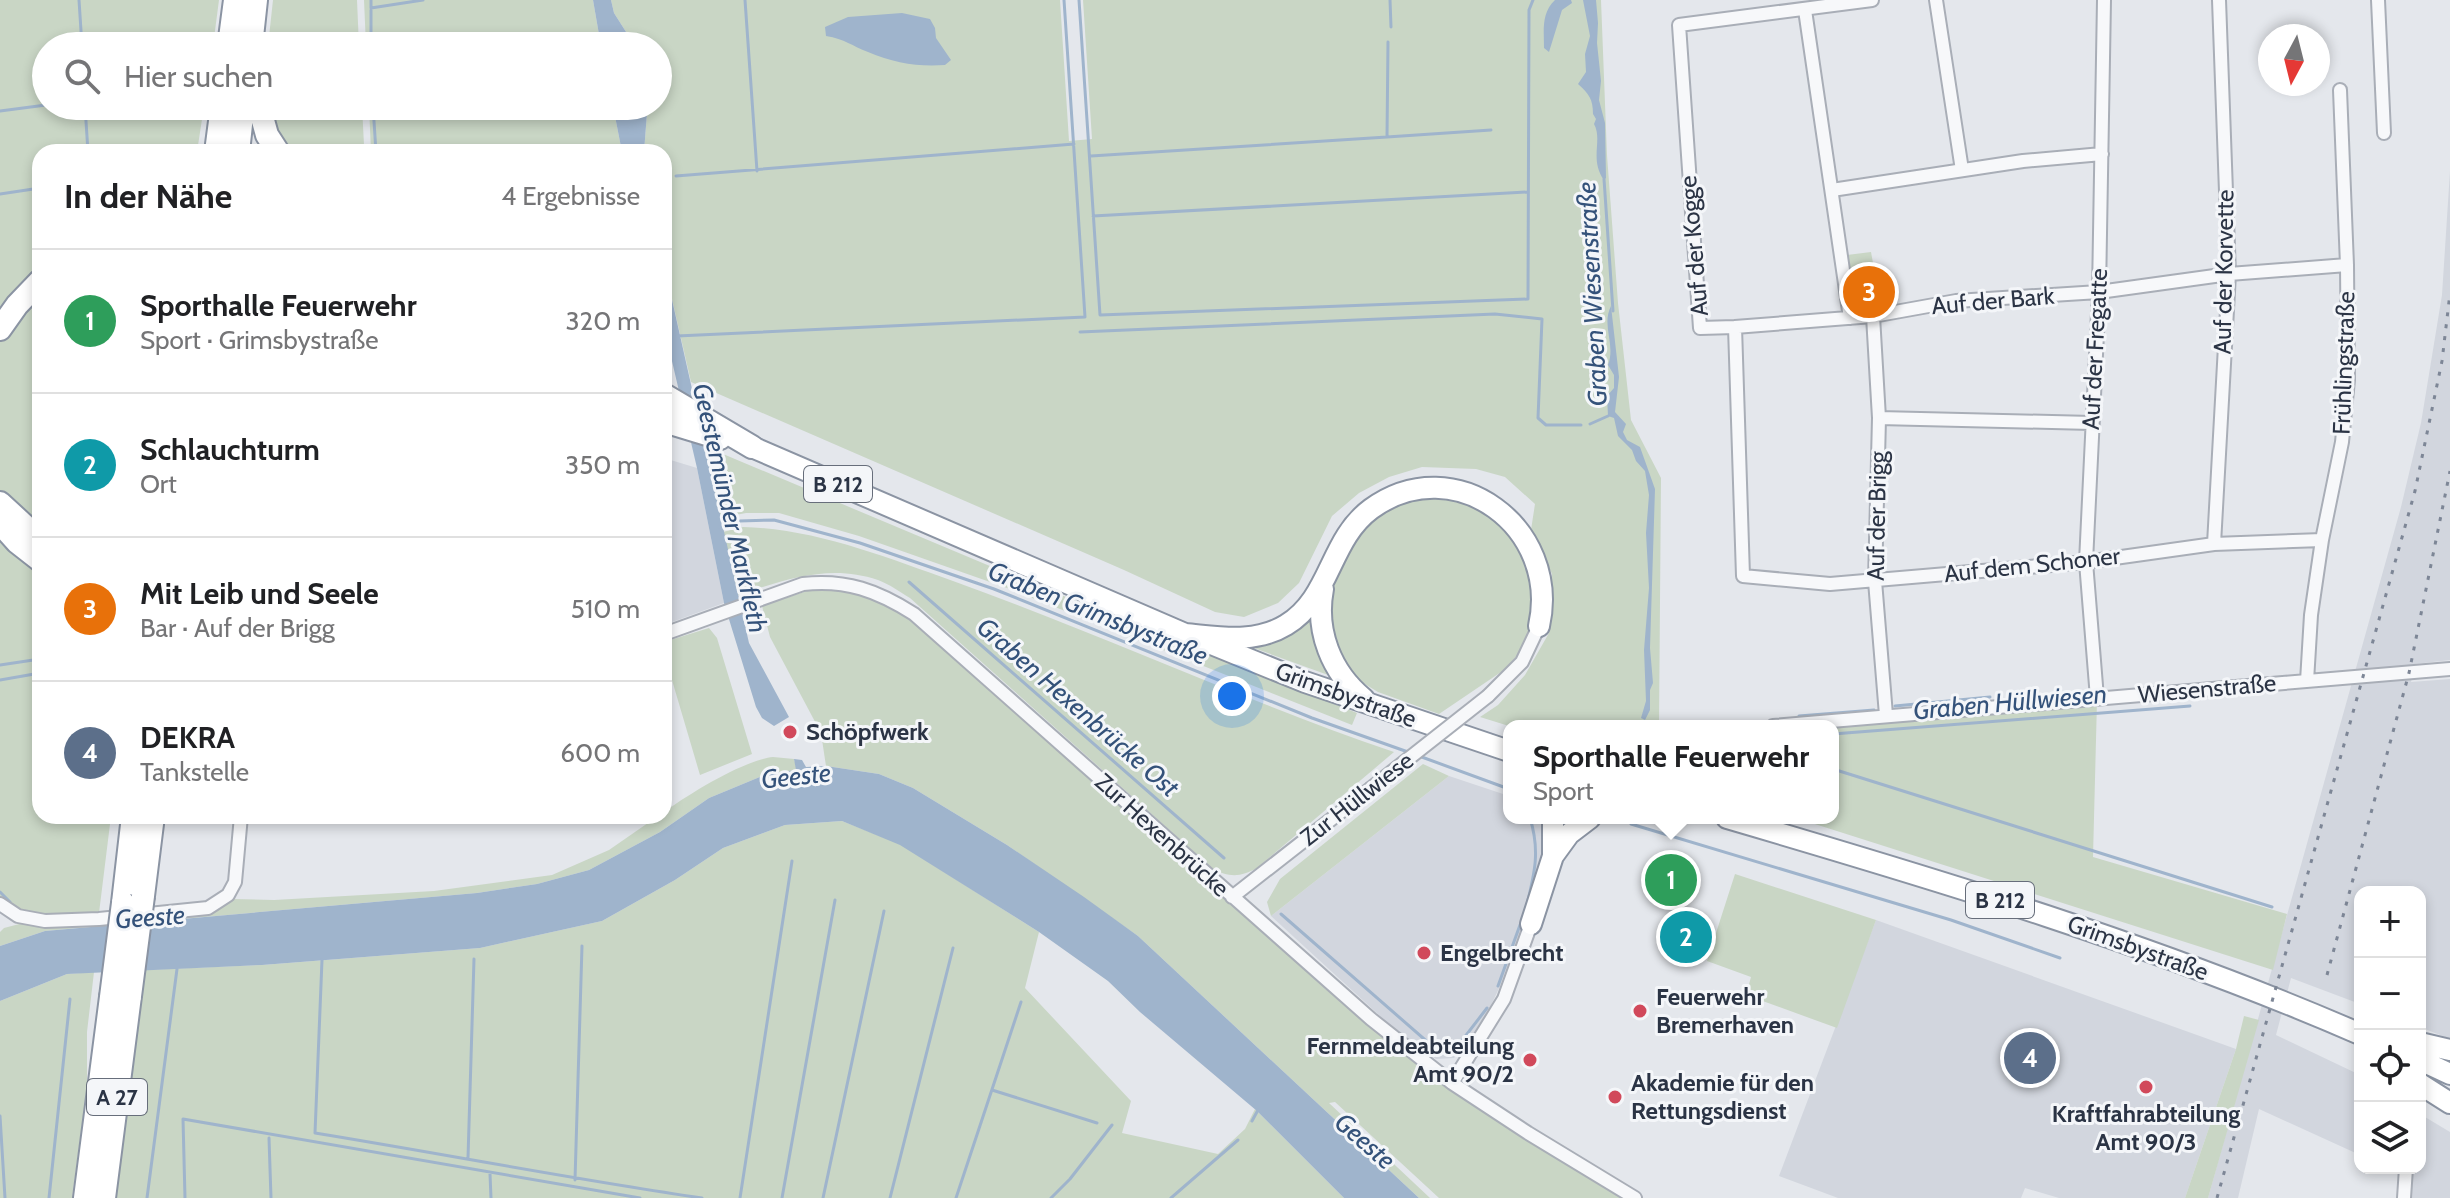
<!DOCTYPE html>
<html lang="de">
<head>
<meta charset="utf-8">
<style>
  body { margin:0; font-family:Cabin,sans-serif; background:#f6f6f6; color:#202124 }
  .controls { position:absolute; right:24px; bottom:24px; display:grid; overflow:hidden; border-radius:16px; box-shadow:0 4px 12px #0003 }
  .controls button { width:72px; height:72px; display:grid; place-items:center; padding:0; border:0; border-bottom:2px solid #e0e0e0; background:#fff; color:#202124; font:40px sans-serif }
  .compass { position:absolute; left:2258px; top:24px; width:72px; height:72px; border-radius:50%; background:#fff; box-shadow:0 4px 12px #0003; rotate:187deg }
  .you { position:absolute; left:1232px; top:696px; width:28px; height:28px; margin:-20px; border:6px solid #fff; border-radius:50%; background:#1a73e8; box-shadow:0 0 0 12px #1a73e833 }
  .badge { display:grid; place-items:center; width:52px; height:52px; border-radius:50%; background:#7c3aed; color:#fff; font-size:26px; font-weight:700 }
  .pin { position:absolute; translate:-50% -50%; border:4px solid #fff; box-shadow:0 2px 8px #0006 }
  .popup { position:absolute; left:1503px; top:720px; width:336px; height:104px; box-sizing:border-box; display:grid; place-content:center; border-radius:16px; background:#fff; filter:drop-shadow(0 2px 6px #0005); font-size:26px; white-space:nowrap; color:#757577 }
  .popup b { font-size:30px; color:#202124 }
  .popup::after { content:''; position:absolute; left:50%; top:100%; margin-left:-16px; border:16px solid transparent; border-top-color:#fff }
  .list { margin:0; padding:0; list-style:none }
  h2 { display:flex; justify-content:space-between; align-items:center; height:104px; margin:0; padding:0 32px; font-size:34px }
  h2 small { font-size:26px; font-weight:400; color:#757577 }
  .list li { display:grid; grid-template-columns:52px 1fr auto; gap:24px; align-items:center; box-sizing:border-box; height:144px; padding:0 32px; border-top:2px solid #e0e0e0 }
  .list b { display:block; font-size:30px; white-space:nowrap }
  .list p { margin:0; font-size:26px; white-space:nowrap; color:#757577 }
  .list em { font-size:26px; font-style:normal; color:#757577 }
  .icon { flex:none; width:44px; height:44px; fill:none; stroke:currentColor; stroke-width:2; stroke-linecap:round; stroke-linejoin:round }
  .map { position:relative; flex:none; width:2450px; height:1198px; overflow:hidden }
  .search { position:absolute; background:#fff; box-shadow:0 4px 12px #0003; left:32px; top:32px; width:640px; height:88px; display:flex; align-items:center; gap:20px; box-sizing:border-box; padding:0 28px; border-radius:44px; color:#757577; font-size:30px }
  .panel { position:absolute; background:#fff; box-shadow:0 4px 12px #0003; left:32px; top:144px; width:640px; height:680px; border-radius:24px }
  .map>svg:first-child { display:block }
  .built { fill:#d2d6de }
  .green { fill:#c9d6c5 }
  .water { fill:#9fb4cc }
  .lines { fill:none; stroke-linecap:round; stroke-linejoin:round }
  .stream { stroke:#9fb4cc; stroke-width:3 }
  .minor-casing { stroke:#a9aeb7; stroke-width:16 }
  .trunk-casing { stroke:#8b94a3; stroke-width:24 }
  .motorway-casing { stroke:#8b94a3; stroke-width:26 }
  .minor { stroke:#f7f8fa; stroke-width:12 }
  .trunk { stroke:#fff; stroke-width:20 }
  .motorway { stroke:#fff; stroke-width:22 }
  .rail { stroke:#7d8696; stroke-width:3; stroke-dasharray:4 8; stroke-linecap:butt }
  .minor-bridge-casing { stroke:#a9aeb7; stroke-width:16; stroke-linecap:butt }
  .motorway-bridge-casing { stroke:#8b94a3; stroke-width:26; stroke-linecap:butt }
  .minor-bridge { stroke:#f7f8fa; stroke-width:12 }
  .motorway-bridge { stroke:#fff; stroke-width:22 }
  .poi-dot { fill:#d1495b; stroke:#f4f6f9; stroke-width:3 }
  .labels { text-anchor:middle; stroke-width:6; stroke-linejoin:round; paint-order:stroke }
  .shield { fill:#f4f6f9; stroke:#676e7b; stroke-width:2 }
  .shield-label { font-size:22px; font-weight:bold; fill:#2b3445 }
  .street-label { font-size:24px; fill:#2b3445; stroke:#f4f6f9 }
  .poi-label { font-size:24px; font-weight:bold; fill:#2b3445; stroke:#f4f6f9; text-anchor:start }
  .water-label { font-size:26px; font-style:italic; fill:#34527a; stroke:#f4f6f9 }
</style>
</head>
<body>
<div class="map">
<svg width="2450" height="1198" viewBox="0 0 2450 1198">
  <rect width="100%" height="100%" fill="#e4e7ec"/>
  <path class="built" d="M2450,171V660L2415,664L2411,682L2450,679V1039L2420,1027V892H2360V1004L2291,978L2276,1035L2360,1075V1155L2259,1109L2238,1198H2208L2401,507L2421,423L2442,295Z
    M664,458L697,468L724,603L664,625Z
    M1449,776L1509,796V818H1545L1542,872L1501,984L1485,1018L1465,1046L1454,1058L1436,1059L1403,1037L1271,916Z
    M1876,920L2236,1049L2185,1198H2059L2025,1188L2021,1198H1838L1779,1176Z
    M2420,1114L2450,1132V1198H2410L2412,1168H2420Z"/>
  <path class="green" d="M0,0H219L213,46H46V106H204L197,152H40V816H111L99,913L50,917L0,903Z
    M273,0H357L359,46H268Z
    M364,0H593L601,46H366Z
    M611,0H1060L1069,141L1092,139L1083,0H1601L1607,155L1618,303L1631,420L1661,478L1659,726H1509L1480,717L1498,705L1525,675L1549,633L1552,574L1531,530L1535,504L1505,477L1476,469L1422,467L1389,477L1359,493L1332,516L1299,583L1278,603L1244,617L1215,612L1124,570L691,382L664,264V152H644L647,113L644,106H658V46H635L614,13Z
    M269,106H362L364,145L362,152H292L272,119Z
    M369,106H613L622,152H371Z
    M1871,252L1875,274L1851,278L1847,255Z
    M704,446L1016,577L1357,713L1352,725L1010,589L859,536L779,513H746L720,518Z
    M1417,495L1473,501L1515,532L1538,588L1531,633L1521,651L1504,670L1439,714L1378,692L1353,677L1337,657L1326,605L1342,553L1375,511Z
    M743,527C816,529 885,557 953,581C1101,634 1245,701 1394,752L1257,868C1241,877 1229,878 1212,868L910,598C900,592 889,584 878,580C829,563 784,580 738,595L723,532Z
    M835,588L863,592L909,619L1366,1023L1451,1090L1624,1198H1439L1335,1102L1329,1103L1430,1198H1419L1138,936L1007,845L913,788L879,774L826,766L821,733L770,637L762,606L807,591Z
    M1316,604L1342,680L1240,643Z
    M709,628L717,638L752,754L700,775L664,653V642Z
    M2097,701L2093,857L2287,914L2273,970L1796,818H1833V726Z
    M773,757L794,759L797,770L767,774L709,798L660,832L589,870L537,884L477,893L45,931L0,946V932L4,928L27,922L209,912L220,908L232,899L274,900L434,891L552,875L609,850L658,816H664V812C689,794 744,760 773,757Z
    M1423,764L1449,776L1271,916L1267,902L1280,879Z
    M842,821L900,844L1039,932L1025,988L1131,1101L1122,1133L1218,1154L1245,1129L1255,1109L1344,1198H114L142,970L262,965L480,948L602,921L675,880L723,848L785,825Z
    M1735,874L1876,920L1837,1028L1746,995L1751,977L1707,961Z
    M94,972L87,1032V1086L72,1198H0V1001L67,974Z
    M2244,1016L2259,1020L2208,1198H2185L2236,1049Z"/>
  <path class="water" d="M593,0H611L614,13L635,46H601Z
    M1555,0H1571L1572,3L1562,10L1549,52L1544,48C1544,31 1541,13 1555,0Z
    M1583,0H1596L1598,23L1597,43L1601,81L1599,100L1605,123L1606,178L1604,180C1589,159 1603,140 1594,124L1596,119L1593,114C1593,99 1589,94 1578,84L1586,72L1585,54L1590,36Z
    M902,13L930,19L935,28L936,38L951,60L945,65C918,67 894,63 868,52C852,46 845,39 826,36L825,27L848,17Z
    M613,106H644L647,113L644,152H622Z
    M664,264L749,643L789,717L774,726L762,718L756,707L724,603L697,468L664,327Z
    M1611,306L1619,377L1615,412L1626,424L1623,432L1627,440L1640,447L1655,489L1650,648L1653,683L1650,690V710L1645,720L1641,718L1646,701L1644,650L1649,588L1646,533L1649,495L1645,471L1636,461L1632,450L1618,436L1614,418L1608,416L1607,396L1614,388V375L1608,365C1616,344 1601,326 1611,306Z
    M794,759L802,760L806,767L826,766L879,774L913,788L1007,845L1084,897L1138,936L1419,1198H1344L1257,1111L1140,1012L1108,981L1039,932L900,845L842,821L785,825L723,848L675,880L602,921L480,948L262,965L67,974L0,1001V946L45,931L477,893L537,884L589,870L660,832L709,798L767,774L796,770Z"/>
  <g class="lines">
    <path class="stream" d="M79,0L82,46
      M371,0V8L423,0
      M745,0L757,171
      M1079,0L1100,315L1528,299L1529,10L1533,0
      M1390,0L1391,27
      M1388,42L1387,137L1491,130
      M371,46V10
      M85,106L88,152
      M373,106L376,152
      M0,111L46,105
      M1091,156L1387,137
      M676,176L1074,144
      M1604,179L1613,311
      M0,194L40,188
      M1093,216L1528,192
      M1080,332L1495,314L1542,319L1538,418L1546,425H1581
      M677,336L1085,317L1064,0
      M1590,424L1608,416
      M719,527L739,521L774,520L860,543L994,589L1312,718L1408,752
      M909,582L1224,858
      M0,665L40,659
      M0,680L40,673
      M1895,706L1990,697
      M1799,716L1874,710
      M1833,734L2190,706
      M1419,756L1509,789
      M1833,769L2272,907
      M1631,824L1951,920L2060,958
      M0,892L10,902
      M1527,904C1535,872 1540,850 1530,818
      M1281,914L1439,1052L1457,1047L1487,1008
      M322,960L315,1133C444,1154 572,1179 702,1198
      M1498,986L1520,925
      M992,1090L1097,1123
      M0,1116L5,1198
      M1252,1121L1258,1110
      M269,1138L271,1198
      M468,1158L474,959
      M490,1174L491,1198
      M575,1180L582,946
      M49,1198L70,999
      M147,1198L177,969
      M185,1198L183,1119L640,1198
      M740,1198L792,861
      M782,1198L835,900
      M823,1198L884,911
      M890,1198L953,948
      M956,1198L1021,1002
      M1051,1198L1070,1179L1112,1125
      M1171,1198L1238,1140"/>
    <g class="minor-casing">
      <path id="minor" d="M1872,0L1679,25L1700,328L1735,327L1743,576L1830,584L2086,562L2214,544L2322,540
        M1936,0L1962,170
        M2378,0L2384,133
        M1805,10L1850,318
        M1832,190L2023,161L2102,154
        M1873,316L1879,418L1875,581L1886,715
        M1735,327L1873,316L1956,301L2099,292L2229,274L2347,265
        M1879,418L2092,423
        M2214,544L2229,274L2219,0
        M664,634L803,584C846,579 878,591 914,614L1371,1019L1452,1083L1528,1133L1635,1198
        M2307,681L2311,615L2322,540L2342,442L2348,380L2347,265L2340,90
        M1488,696L1522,662L1539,626
        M2097,698L2086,562L2099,292L2104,0
        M1773,726L2450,669
        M1232,897L1370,789
        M0,904L18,916L45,921L99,919L208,908L228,895L235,882L241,816
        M1452,1083L1504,999L1531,924
        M2404,1198L2406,1168"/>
    </g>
    <g class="trunk-casing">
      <path id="trunk" d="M752,447L1185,634C1220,637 1255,644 1286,625C1331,598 1329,540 1371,509C1455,448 1561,528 1539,626
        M1323,589C1315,631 1331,672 1364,699
        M1204,641L1305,682L1509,751
        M1727,818C1942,881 2155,945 2360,1034
        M1553,856L1569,834L1590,818
        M1531,924L1553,856V818
        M2420,1043L2450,1050
        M2420,1060L2450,1074
        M2420,1084L2450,1103"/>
    </g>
    <g class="motorway-casing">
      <path id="motorway" d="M229,46L235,0
        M251,46L256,0
        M259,106L267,135L278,152
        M216,152L222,106
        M238,152L243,106
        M0,329L17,305L40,281
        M664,395L752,447
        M664,421L720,438
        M0,503L26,527L40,533
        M0,523L17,542L40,560
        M143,896L153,816
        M123,903L133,816
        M85,1198L111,997
        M104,1198L130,996"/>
    </g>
    <use href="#minor" class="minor"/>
    <use href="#trunk" class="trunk"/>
    <use href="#motorway" class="motorway"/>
    <path class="rail" d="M2327,975L2409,673L2450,471
      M2217,1198L2415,491L2442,361L2450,293"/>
    <g class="minor-bridge-casing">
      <path id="minor-bridge" d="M1370,789L1488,696"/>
    </g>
    <g class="motorway-bridge-casing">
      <path id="motorway-bridge" d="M130,996L143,896
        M111,997L123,903"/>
    </g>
    <use href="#minor-bridge" class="minor-bridge"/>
    <use href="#motorway-bridge" class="motorway-bridge"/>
  </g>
  <g class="poi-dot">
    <circle cx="790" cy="732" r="8"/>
    <circle cx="1424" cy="953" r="8"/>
    <circle cx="1640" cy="1011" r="8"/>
    <circle cx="1530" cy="1060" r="8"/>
    <circle cx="2146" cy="1087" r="8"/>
    <circle cx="1615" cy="1097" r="8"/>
  </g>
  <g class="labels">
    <g class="shield">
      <rect x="804" y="466" width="68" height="36" rx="6"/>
      <rect x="1966" y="882" width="68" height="36" rx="6"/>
      <rect x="87" y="1079" width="60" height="36" rx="6"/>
    </g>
    <g class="shield-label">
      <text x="838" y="492">B 212</text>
      <text x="2000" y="908">B 212</text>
      <text x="117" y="1105">A 27</text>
    </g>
    <g class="street-label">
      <text transform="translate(1694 246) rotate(-95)" y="8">Auf der Kogge</text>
      <text transform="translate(2224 272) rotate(-89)" y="8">Auf der Korvette</text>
      <text transform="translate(1993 301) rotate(-5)" y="8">Auf der Bark</text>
      <text transform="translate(2095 349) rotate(-87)" y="8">Auf der Fregatte</text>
      <text transform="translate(2344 363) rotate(-88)" y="8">Frühlingstraße</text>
      <text transform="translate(1877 516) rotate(-89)" y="8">Auf der Brigg</text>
      <text transform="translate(2032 565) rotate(-6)" y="8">Auf dem Schoner</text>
      <text transform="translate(2207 689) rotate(-5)" y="8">Wiesenstraße</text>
      <text transform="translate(1346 695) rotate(20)" y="8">Grimsbystraße</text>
      <text transform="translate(1357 799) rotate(-38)" y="8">Zur Hüllwiese</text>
      <text transform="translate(1162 835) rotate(42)" y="8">Zur Hexenbrücke</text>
      <text transform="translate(2138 948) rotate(20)" y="8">Grimsbystraße</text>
    </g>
    <g class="poi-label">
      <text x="806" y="740">Schöpfwerk</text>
      <text x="1440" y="961">Engelbrecht</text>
      <text x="1656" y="1005">Feuerwehr<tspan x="1656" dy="28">Bremerhaven</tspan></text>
      <text x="1514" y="1054" text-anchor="end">Fernmeldeabteilung<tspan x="1514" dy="28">Amt 90/2</tspan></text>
      <text x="1631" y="1091">Akademie für den<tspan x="1631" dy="28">Rettungsdienst</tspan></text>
      <text x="2146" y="1122" text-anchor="middle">Kraftfahrabteilung<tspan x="2146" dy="28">Amt 90/3</tspan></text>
    </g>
    <g class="water-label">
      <text transform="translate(1592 294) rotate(-93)" y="9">Graben Wiesenstraße</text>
      <text transform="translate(730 508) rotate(77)" y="9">Geestemünder Markfleth</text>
      <text transform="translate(1098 613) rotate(22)" y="9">Graben Grimsbystraße</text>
      <text transform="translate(2010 702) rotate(-5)" y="9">Graben Hüllwiesen</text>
      <text transform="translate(1078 707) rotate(41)" y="9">Graben Hexenbrücke Ost</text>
      <text transform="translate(796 776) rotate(-6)" y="9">Geeste</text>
      <text transform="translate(150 917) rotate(-4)" y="9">Geeste</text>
      <text transform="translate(1365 1141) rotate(41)" y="9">Geeste</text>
    </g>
  </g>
</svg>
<div class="controls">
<button>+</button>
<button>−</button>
<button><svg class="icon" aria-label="locate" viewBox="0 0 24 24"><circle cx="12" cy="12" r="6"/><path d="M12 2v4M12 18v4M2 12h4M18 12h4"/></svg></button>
<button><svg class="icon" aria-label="layers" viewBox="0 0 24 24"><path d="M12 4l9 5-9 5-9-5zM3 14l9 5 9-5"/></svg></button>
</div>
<svg class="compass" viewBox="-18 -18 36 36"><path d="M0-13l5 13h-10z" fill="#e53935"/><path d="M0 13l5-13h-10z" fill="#757577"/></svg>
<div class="you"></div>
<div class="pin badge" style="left:1671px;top:880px;background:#2e9e5b">1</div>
<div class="popup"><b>Sporthalle Feuerwehr</b>Sport</div>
<div class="pin badge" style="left:1686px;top:937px;background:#0f9aa8">2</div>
<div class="pin badge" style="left:1869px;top:292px;background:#e8710a">3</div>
<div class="pin badge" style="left:2030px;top:1058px;background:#5c6f8a">4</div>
<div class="search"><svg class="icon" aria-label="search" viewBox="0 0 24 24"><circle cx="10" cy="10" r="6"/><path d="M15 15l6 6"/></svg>Hier suchen</div>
<section class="panel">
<h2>In der Nähe<small>4 Ergebnisse</small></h2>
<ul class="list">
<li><span class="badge" style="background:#2e9e5b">1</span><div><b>Sporthalle Feuerwehr</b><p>Sport · Grimsbystraße</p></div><em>320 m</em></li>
<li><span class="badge" style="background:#0f9aa8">2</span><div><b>Schlauchturm</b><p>Ort</p></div><em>350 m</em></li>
<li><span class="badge" style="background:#e8710a">3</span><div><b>Mit Leib und Seele</b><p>Bar · Auf der Brigg</p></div><em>510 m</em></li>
<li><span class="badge" style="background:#5c6f8a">4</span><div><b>DEKRA</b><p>Tankstelle</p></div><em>600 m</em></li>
</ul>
</section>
</div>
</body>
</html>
